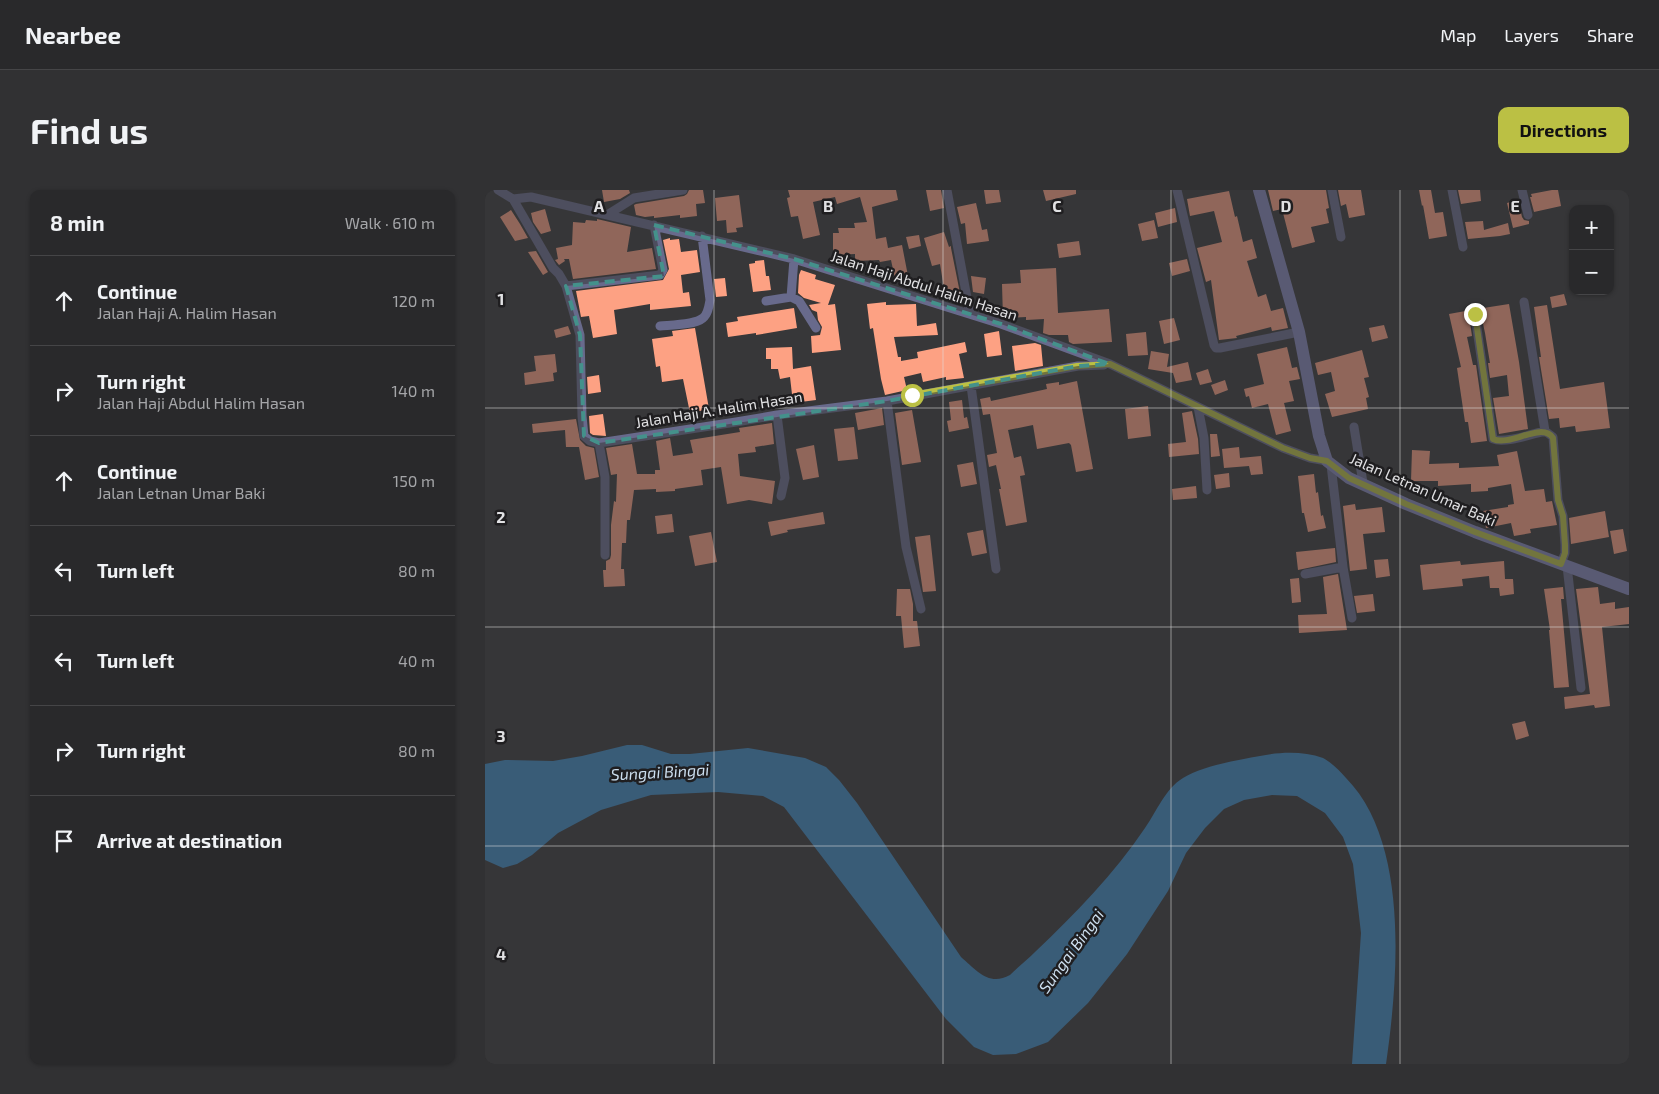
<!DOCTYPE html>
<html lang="en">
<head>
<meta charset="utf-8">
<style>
  body { margin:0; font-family:"Exo 2",sans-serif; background:#313133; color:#f1f3f6 }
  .controls { position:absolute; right:15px; top:15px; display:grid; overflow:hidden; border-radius:10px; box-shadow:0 1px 4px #0004 }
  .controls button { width:45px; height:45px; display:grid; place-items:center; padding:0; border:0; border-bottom:1px solid #454547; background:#29292b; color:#f1f3f6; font:25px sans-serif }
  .stop { position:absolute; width:15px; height:15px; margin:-11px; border:4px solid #bbc044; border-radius:50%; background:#fff }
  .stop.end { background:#bbc044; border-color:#fff; box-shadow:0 1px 5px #0008 }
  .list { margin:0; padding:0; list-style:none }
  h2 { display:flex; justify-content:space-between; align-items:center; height:65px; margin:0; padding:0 20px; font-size:21px }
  h2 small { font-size:16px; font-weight:400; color:#a5a6a9 }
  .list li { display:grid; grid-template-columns:32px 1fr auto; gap:15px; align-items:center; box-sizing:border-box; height:90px; padding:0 20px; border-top:1px solid #454547 }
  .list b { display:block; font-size:19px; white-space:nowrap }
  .list p { margin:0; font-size:16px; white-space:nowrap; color:#a5a6a9 }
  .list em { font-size:16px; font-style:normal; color:#a5a6a9 }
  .icon { flex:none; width:28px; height:28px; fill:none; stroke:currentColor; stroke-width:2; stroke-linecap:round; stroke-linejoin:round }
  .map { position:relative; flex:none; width:1144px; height:874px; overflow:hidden; border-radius:10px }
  header { display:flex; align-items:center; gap:30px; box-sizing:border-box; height:70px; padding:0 25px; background:#29292b; border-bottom:1px solid #454547 }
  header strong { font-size:24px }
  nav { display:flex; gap:28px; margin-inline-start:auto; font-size:18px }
  .intro { display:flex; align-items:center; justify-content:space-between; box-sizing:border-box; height:120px; padding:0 30px }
  h1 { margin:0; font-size:35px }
  .button { padding:12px 22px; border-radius:10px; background:#bbc044; color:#111; font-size:18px; font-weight:700 }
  main { display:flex; gap:30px; padding:0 30px }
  aside { flex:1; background:#29292b; border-radius:10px; box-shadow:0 1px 4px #0004 }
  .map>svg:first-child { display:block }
  .water { fill:#3d89c4 }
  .building { fill:#fda183 }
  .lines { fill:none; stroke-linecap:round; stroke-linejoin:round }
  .street { stroke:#686a8c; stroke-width:9 }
  .secondary { stroke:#8486bb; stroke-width:12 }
  .route { stroke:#bbc044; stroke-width:6 }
  .marked { fill:none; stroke:#44918b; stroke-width:4; stroke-dasharray:10 6; stroke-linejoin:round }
  .grid { fill:none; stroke:#e1e1e3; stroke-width:1; stroke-opacity:0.55 }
  .labels { text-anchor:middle; stroke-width:5; stroke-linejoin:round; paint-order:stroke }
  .street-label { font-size:15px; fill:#e1e1e3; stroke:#1f1e20 }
  .water-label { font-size:16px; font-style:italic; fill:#cddfef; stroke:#1f1e20 }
  .grid-label { font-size:16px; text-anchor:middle; font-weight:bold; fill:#e1e1e3; stroke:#1f1e20; stroke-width:5; stroke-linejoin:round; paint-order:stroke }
</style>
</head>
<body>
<header>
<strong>Nearbee</strong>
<nav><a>Map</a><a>Layers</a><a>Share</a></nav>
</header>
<div class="intro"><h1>Find us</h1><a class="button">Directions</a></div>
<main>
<aside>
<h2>8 min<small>Walk · 610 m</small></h2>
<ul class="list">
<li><svg class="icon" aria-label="ahead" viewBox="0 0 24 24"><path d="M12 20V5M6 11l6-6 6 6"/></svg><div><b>Continue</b><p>Jalan Haji A. Halim Hasan</p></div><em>120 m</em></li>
<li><svg class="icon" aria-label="right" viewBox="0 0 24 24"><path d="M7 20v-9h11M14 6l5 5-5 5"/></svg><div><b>Turn right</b><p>Jalan Haji Abdul Halim Hasan</p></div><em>140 m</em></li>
<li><svg class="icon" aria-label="ahead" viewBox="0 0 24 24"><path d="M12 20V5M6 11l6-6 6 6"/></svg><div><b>Continue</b><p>Jalan Letnan Umar Baki</p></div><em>150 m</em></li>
<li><svg class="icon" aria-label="left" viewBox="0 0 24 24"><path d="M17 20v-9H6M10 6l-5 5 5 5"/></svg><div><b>Turn left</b></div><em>80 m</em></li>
<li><svg class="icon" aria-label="left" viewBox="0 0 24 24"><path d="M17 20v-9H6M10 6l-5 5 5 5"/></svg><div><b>Turn left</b></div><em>40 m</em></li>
<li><svg class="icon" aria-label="right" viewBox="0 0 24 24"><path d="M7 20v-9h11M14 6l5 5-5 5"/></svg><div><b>Turn right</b></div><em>80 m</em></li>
<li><svg class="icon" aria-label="arrive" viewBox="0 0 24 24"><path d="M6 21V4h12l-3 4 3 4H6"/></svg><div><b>Arrive at destination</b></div></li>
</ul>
</aside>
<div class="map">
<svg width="1144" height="874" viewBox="0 0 1144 874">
  <rect width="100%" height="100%" fill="#373739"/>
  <path class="water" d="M142,555H157L186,564H205L263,558L320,568L341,577L354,590L372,613L476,767C491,780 504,797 525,785C533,777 542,770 550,762C590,724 629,684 660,638C672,621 680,599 698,588C717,576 753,570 775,566C795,562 818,561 838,568C846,572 855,581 861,588C925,653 913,790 901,874H867L876,743L868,674L858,647L840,623L812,606L787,605L759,610L739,619L720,638L701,663L683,701L642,764L603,813L563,852L531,864L508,865L489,857L461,829L299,617L278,606L233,602L166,605L116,620L73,643L47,665L32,674L18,678L0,670V574L20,570L68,571L97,566Z"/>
  <path class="building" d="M117,0H144L145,3L135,9L119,12Z
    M204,0H218L220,13L211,14L212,26L195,28V25L169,28V26L160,27L151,25L149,15L151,14L199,6L202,4Z
    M303,0H411L413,10L387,17L391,49L401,47L403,58L417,55L423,86L410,89L406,70L395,72L394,70L370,71V64L348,65V43H354L353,38H370L369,33L382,32L375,7L352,14L350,7L328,12L335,45L318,49L313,26L306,27L302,8L305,7Z
    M441,0H456L459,18L445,21Z
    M499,0H514L516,12L501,14Z
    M558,0H591V4L561,11Z
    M783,0H841L844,18L841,19L844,33L826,37L830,52L807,58L797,19L788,21Z
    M853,0H876L880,25L864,28L861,14L856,16Z
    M934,0H946L950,23L958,22L962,46L944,49L938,15L937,16Z
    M973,0H995L996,11L976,14Z
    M1067,0H1073L1076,16L1049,22L1045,7H1047L1046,4Z
    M744,1L750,27L752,26L758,52L767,49L772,68L762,71L773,107L781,104L786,121L798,118L803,138L787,141L786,137L751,146L752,148L734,150L726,90L721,92L712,58L737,52L729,21L705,26L702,9Z
    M254,5L258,37L251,38L252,42L242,43L241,30L232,31L230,8Z
    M1033,10L1037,27L1039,30L1044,31V34L1028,38L1022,13Z
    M491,13L497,40L502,39L504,51L482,54L480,33L476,34L472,17Z
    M690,18L692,32L673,37L670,23Z
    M60,19L66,41L56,44L48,32L46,23Z
    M26,20L35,34L43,48L30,51L15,27Z
    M112,29L146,37L142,62L167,58L171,79L88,89L84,69H79L80,71L74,75L70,70L73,69L71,58L87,55L88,32L100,33L101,30L112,31Z
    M669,30L673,48L657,51L653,34Z
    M998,31L999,40L1023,33L1025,44L1015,46L983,49L980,32Z
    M459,42L464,57L466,56V58L475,103L460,105L455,74L447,76L439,48Z
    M434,45L436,56L424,59L421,47Z
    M185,48V50L194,49L196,62L212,60L215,82L196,85L198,103L204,102L206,116L165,120V114L129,120L132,144L108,148L104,126L96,127L91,101L178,90L184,79L178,50Z
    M594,51L596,65L574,68L572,54Z
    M51,61L63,82L58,85L43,62Z
    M702,69L705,81L687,86L684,73Z
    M279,70L281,86H284L286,100L268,102L264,74L270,73V71Z
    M571,78L573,123L624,119L627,152L588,154L584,152L583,145H564L558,143L559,129L541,130V127L518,128L517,94L536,93L535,80Z
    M316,80L331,85L330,89L350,95L343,115L350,114L356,160L327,163L326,146L335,145L337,137L333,130L332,122L327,120L324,115L336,113L319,108L313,103L314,85Z
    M486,86L501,88L499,104L488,102Z
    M240,88L242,106L231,107L229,89Z
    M1079,104L1082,115L1067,118L1065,107Z
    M401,112V115L431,114L432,136L451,133L453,145L409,147L413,167H416V171L433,168L432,162L480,152L482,162L474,164L479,188L461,190V187L438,192L436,183L419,187L422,200L400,205L396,189L388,138L385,139L382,114Z
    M1024,114L1034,172L1043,239L1014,244L1008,208L1024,206L1022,185L1005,188L1003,173H1005L1000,143L996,124L992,119Z
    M1062,115L1075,199L1119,192L1125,238L1091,242L1090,236L1075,238L1074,228L1064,229L1054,167H1056L1049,117Z
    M309,118L312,138L271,145V143L243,147L241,133L253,131L252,127Z
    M986,120L984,126L987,146L982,147L988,175H991L1002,251L986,253L983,232H980L972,178L976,177L964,124Z
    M689,128L695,150L679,154L674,131Z
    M899,135L903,148L887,152L884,138Z
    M83,136L86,144L71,148L69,140Z
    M210,138L224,219L205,223L198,189L177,192L175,176L171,177L167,149L188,146L187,141Z
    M514,141L517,165L502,167L499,144Z
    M661,142L663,165L643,166L641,144Z
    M550,153L556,155L558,176L530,181L527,156Z
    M307,157L308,179L326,176L331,210L308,213L305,187L295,189L293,179H286V169H281V158Z
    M802,157L807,178L812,177L815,189L804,191L809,211L799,213L806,241L791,245L783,214L767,218L764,206L761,207L759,199L779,194L772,164Z
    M877,160L884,187L879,188L884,207L881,208L883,219L847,227L840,204L850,201L846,182L833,185L830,173Z
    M666,161L684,164L682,177L703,172L707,190L691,193L688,183L663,179Z
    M70,164L72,182L68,183L69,191L40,195L39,183L51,181L49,166Z
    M723,179L727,192L715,195L711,183Z
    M114,185L116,202L103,204L102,187Z
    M740,190L743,200L730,205L726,195Z
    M592,191L608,279L591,282L586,255L584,253L552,259L548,235L523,240L529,268L536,266L540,285L535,286L542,332L521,336L514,299H516L511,275L504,277L502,265L512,263L505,224L498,225L495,209L505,207L506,211L562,199L561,194L574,192V195Z
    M477,210L479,228L482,227L484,238L464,242L462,231L466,230L464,212Z
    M663,216L666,246L643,249L640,219Z
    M397,218L399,235L373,240L370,223Z
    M427,220L436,272L417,275L410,223Z
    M707,221L713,249L714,264L684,267L683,254L701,252L697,223Z
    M118,224L121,246L108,245L105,243L104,226Z
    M91,229L95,250L101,256L109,258L114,287L100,290L94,257H81L80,240L48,243L47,234Z
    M287,233L289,254L270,257L271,262L253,264L255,286L290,291L287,314L264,310L242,314L236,277L216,280L218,295L190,299V301L171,302V299L149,300L145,330H142L141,353H137L136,379H139L140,396L119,397L118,380H121V371L125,369L126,365V335L129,311L131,312L132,284L126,285L121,258L147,254L152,284H170V280H175L171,251L185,248L188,266L208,263L205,250L255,242L254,238Z
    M369,237L373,269L353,271L349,239Z
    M725,244H732L735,266L726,267Z
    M329,255L334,287L318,290L311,259Z
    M754,257L755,268L776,266L778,284L766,285L764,276L739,278L737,259Z
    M927,260L945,261L944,274L974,273V278L1014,276L1012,265L1032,261L1040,301L1059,299L1061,312L1067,311L1072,335L1045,339L1046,343L1029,346L1026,333L1001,338L998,321L1023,317V315L1029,314L1026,294L1003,298V301L986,302V294L953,296V291H926Z
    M488,272L492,294L476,297L472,275Z
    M744,283L745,297L731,299L729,285Z
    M829,284L831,303L833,302L836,326L838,325L841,338L823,342L819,323H817L813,286Z
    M711,296L712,308L688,310L687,299Z
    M870,314L871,320L897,317L900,342L878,344L882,379L865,381L858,316Z
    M1120,321L1124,347L1086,354L1084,328Z
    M338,322L340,334L302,340L303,342L286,346L283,332Z
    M187,324L189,342L172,344L170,326Z
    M1138,339L1142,361L1129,364L1125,341Z
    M498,340L502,363L487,366L482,343Z
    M226,342L232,372L210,376L204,346Z
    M445,345L451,401L438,402L430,347Z
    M850,358L851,372L813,380L811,362Z
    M903,369L905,386L891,388L889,370Z
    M975,371L976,375L1019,371L1020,389H1028L1029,404L1015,406L1014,398H1005L1004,386L977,389L978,396L938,400L935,375Z
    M853,384L862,440L814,443L813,425L842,424L838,387Z
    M814,388L816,412L807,413L805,389Z
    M1078,397L1079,409H1076L1084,497L1069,498L1064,440H1065L1059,399Z
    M1113,397L1115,414L1130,412V419L1144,417V434L1117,437L1125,516L1110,518L1109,515L1080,519L1079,507L1105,504L1091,399Z
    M412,399H425L428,414V431H432L435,456L419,458L416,426H411Z
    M888,404L890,421L872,423L869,406Z
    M1040,531L1044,546L1031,550L1027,534Z"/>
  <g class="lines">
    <path class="street" d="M13,0L28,9L46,7L309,69L516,134L625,174L798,258L825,268L842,271
      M462,0L485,124
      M692,0L729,155L731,158H735L814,142
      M847,0L856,47
      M967,0L978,57
      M1037,0L1043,25
      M28,9L68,78L74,84L81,96L95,145L97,226L99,246L105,251L114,253L251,232L292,225L402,211L593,176L619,175
      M122,25L149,8L198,0
      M81,96L175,85L178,80L169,35
      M306,107L314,111L331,138
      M281,111L306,107L309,69
      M1039,112L1060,241
      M990,125L1008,249C1019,254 1047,244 1060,241L1068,247L1073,310L1078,326L1080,355V363L1076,374
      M175,136C185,135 210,135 218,128C223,124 224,116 225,110L217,46
      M486,196L511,379
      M402,211L421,357L436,419
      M713,217L719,248L722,300
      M292,225L300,288L296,306
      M869,237L878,293
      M114,253L120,287V365
      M846,275L858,377L867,428
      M1082,376L1096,498
      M820,384L858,377"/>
    <path class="secondary" d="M774,0L814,142L834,246L842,271L864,288L921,314L990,342L1144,399"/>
  </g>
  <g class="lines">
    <path class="route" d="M427,205L592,176L625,174L798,258L825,268L842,271L864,288L921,314L990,342L1076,374L1080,363V355L1078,326L1073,310L1068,248C1057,231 1025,257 1008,249L990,124"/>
  </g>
  <path d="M0 0H1144V874H0ZM169,35L309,69L516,134L624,174L593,176L402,211L114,253L99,246L95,145L81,96L179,86Z" fill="#373739" fill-opacity=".55" fill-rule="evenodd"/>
  <path class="marked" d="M169,35L309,69L516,134L624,174L593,176L402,211L114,253L99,246L95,145L81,96L179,86Z"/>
  <path class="grid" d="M229,0V874M458,0V874M686,0V874M915,0V874M0,218H1144M0,437H1144M0,656H1144"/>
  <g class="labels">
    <g class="street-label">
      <text transform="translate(439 96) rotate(18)" y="5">Jalan Haji Abdul Halim Hasan</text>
      <text transform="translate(234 220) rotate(-9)" y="5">Jalan Haji A. Halim Hasan</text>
      <text transform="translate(938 300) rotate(24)" y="5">Jalan Letnan Umar Baki</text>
    </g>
    <g class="water-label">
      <text transform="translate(175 582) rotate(-3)" y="6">Sungai Bingai</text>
      <text transform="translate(586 761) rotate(-54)" y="6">Sungai Bingai</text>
    </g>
  </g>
  <g class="grid-label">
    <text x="114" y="22">A</text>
    <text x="343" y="22">B</text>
    <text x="572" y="22">C</text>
    <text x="801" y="22">D</text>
    <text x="1030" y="22">E</text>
    <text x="16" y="115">1</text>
    <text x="16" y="333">2</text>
    <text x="16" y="552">3</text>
    <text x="16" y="770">4</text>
  </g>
</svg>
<div class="controls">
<button>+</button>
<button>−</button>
</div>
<div class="stop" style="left:427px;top:205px"></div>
<div class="stop end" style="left:990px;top:124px"></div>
</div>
</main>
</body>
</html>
